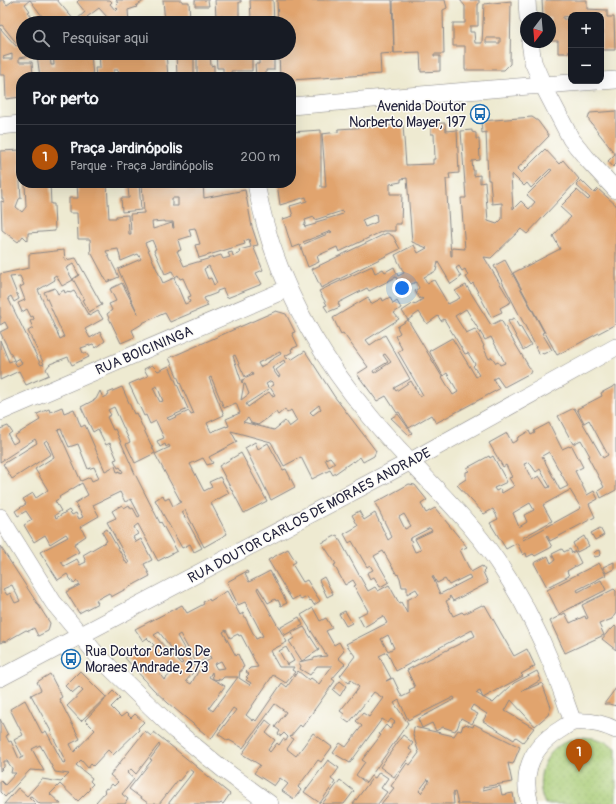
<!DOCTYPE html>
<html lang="pt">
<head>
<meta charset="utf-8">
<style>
  body { margin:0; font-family:Pangolin,sans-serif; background:#242831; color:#f1f3f6 }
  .controls { position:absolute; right:12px; top:12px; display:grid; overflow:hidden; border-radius:8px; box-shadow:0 4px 16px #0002 }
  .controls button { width:36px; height:36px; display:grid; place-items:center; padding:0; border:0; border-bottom:1px solid #363941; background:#171b24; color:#f1f3f6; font:20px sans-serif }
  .compass { position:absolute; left:520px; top:12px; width:36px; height:36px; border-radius:50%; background:#171b24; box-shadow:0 4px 16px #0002; rotate:196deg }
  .you { position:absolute; left:402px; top:288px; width:14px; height:14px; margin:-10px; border:3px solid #fff; border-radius:50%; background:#1a73e8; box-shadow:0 0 0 6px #1a73e833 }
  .badge { display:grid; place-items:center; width:26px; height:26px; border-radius:50%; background:#b45309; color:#fff; font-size:13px; font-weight:700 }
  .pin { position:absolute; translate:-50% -33px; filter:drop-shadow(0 1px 2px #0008) }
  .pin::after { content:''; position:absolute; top:21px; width:14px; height:12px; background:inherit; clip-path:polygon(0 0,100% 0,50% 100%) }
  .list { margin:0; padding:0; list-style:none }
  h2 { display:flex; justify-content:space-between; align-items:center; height:52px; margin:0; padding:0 16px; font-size:17px }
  h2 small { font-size:13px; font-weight:400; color:#9ea1a6 }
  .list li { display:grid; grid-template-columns:26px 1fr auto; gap:12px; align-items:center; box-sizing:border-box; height:64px; padding:0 16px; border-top:1px solid #363941 }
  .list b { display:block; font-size:15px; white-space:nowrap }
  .list p { margin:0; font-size:13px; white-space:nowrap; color:#9ea1a6 }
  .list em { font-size:13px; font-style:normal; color:#9ea1a6 }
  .icon { flex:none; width:22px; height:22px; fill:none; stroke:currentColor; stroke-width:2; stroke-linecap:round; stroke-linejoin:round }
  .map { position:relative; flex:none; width:616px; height:804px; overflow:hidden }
  .search { position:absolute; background:#171b24; box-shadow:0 4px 16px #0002; left:16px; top:16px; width:280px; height:44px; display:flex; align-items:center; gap:10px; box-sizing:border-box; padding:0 14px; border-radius:22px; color:#9ea1a6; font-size:15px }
  .panel { position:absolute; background:#171b24; box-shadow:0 4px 16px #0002; left:16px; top:72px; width:280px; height:116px; border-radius:16px }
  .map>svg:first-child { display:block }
  .park { fill:url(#park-dots); stroke:#647658 }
  .building { fill:#e1a46e; fill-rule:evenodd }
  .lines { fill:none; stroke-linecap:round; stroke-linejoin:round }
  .street-casing { stroke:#888686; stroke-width:18 }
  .street { stroke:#fff; stroke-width:17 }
  .labels { text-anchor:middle; stroke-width:3; stroke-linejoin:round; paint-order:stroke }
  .poi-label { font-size:14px; fill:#22223b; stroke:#fdfcf7; text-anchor:end }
  .street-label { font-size:14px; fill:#22223b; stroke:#fdfcf7 }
</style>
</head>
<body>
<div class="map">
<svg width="616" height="804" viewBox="0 0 616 804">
  <defs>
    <pattern id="park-dots" width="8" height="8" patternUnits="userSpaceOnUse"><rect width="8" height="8" fill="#a7cb74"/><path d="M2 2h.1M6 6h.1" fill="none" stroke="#8fae65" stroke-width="1.8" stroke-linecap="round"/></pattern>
  </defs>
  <rect width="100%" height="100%" fill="#fdfcf7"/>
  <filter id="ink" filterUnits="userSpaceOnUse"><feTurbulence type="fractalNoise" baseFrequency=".025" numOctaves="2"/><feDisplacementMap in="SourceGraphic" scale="8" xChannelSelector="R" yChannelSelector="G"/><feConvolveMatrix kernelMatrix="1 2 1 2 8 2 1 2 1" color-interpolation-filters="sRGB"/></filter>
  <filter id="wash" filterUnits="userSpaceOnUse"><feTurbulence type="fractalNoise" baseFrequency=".012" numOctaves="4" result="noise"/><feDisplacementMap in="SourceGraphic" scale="16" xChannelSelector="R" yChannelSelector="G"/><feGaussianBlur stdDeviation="0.9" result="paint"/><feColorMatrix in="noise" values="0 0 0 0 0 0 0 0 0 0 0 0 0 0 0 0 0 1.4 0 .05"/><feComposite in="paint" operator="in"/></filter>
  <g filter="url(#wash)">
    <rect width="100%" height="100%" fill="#eeead1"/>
    <path class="park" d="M578,737C593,737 604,739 616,748V804H545C535,782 541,756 563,743C567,740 573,739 578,737Z"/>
    <g id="blocks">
      <path class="building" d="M0,0H3L7,5L14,0H57L75,21L85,12L77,2L79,0H110L112,2L110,4L116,11L118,9L115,6L118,3L116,0H145L136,6L137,7L128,10L129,23H39L37,21L42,16L30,0L25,4L30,11L28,12L35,21L33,23H23V53H50L51,65H54L53,53H91L93,77H40L37,55L19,58V62H32L33,77H21V97L6,99L5,75H0V28L16,46L18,45L2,25L0,26ZM99,8L107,17L92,23L87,17ZM12,54V59H4L3,57Z
        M163,0H182V2H189L190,20H195V23H165Z
        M195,0H208L209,6H195Z
        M215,0H241V2H239V18H229L230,23H223V16L216,17Z
        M250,0H273L274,23H243V18H251Z
        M277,0H392L394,53L380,54L381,74L291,80V77H280L279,53H289V23H278Z
        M393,0H445L447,8L443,10L444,54H434V56H440V71L421,72L420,52L394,53Z
        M460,0H479V4H478V26H470V32H474L475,43H482L484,4L511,1L510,64L504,70H465V46H453V23H465V6ZM486,38H500V43H486Z
        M542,0H587V9L607,10V17H614L615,50H601V15H571V16L563,17V19H571V51H569V53H558V41H550V18H543Z
        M99,53H166L168,77H119L118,70H114V77H96L95,68H100Z
        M176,53H210L211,66L214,65V77H197V58H194V76H177Z
        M216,53H231V55H236V53H252V71H231L232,77H223V68H217Z
        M256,53H274V70H266V77H256L255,64H259V57H257Z
        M616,111V164L613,167L608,161L615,154L588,119L590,113Z
        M532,117L538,121L549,136L517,169L521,173L545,149L559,164L563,160L579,179L527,234L521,229L491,258L484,257L511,302L500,308L502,312L491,317L473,283L471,285L466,277L468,276L465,269L462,271L459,266L456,268L461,277L451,284L438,262L436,271L424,277L427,283L434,280L448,304L460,298L455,291L466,285L491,325L501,320L532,372L504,387L497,377L493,379L499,389L436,423L431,415L409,428L399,412L397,413L386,396L377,401L357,374L368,367L343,333L341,334L333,318L368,297L371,304L382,298L383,301L390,297L393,304L397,301L401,308L394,313L399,319L366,340L370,345L385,335L410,379L394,388L396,391L411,381L420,397L423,395L398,352L402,349L395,336L400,333L397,327L408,320L402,311L414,303L415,304L423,299L422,298L420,299L415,291L419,288L416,282L401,289L396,277L369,291L367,288L338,303L340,307L328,312L324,306L327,305L319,291L372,266L375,273L383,269L385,272L394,267L398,276L404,273L395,255L414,245L418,253L427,248L412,242L407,178L401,179V182L390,184V194H402L401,224H395V231H383L339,252L337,247L317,256L319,262L308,267L300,245L292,248L283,219L293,216L290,206L307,201L306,197L280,205L277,183H291V132L321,130V187H326L322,134L338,132V129L403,125L406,165L433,164V159H435L434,134H431V123H445L446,131L457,130L459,173L449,174L450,179H446L451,256H452V248L465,249L461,198H466L461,131L472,130V132L476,133V139H479L480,160L472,161L473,170H474V176L480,175V183L485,182L488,221L497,224L502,219V203L492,204L490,180H488L486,132L482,133L481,121ZM550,169L552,170L527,195L535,202L529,209L521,201L513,209L511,175L512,174L524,186L527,183L531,188ZM342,211L343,214L316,222V224L305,227L304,224H306L305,220L314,217L315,220ZM376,214L377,222L365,227L362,220ZM331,231L332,232L304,244L303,242ZM466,309L485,340L491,337L505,363L500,365L498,362L496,363L492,357L489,359L483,347L484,346L475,329L466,333L455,316ZM419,312L427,324L438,316L441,321L444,319L465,354L468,353L475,364L473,366L479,375L476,377L452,338L429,351L443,376L447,373L458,392L453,395L408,320ZM385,354L391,362L374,373L373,371L388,362L383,355Z
        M21,150L20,182L21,198L19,199L16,207L22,212L26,207L25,183H50L51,204H54L55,231L28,233V241L23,236L18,242L2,230L1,201L4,202V199H2L0,151Z
        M581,180L594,193L598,189L616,205V324L557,355L513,273L560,249L553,236L571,217L560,207L577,190L588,200L590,198L576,185Z
        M73,183H107L109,218H116V216L128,215L129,234H131L130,214L144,213L142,183L171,184V186H177V183H203L204,198L245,190L252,227L258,245L253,246L263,270L256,273L262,284L227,298L223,289L217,291V293L204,298L208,306L170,322L165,313L142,323V324L132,330L135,337L121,343L107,314L112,310L109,304L116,301L110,289L122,283L138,314L118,269L141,259L138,254L121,261L118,249L106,251L119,277L107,282L92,254L91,255L90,239H78L77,213H69V198H78L77,184H73ZM172,198H178V206H172ZM164,221V222H173L174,228H173L172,223L153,229L152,222ZM195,228L200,244L195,245L199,258L245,244L244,241L249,239L251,247L239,250L240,253L233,256L232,252L228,253L230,257L223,259L221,255L184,266L177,251L181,250L178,240L191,236L189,229ZM152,240L156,249L154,250L165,274L172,271L175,277L178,275L180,279L183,278L191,296L188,297L190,302L185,304L174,278L163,283L145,243ZM209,266L217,283L214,285L211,278L208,279L204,269Z
        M131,183H139L141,210L122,212L121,198H129L128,187L131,186Z
        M387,233L393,236L400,249L321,288L312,269Z
        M64,250L65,260L76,258L102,305L89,312L82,300L84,299L73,279L79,275L73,264L66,268L73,280L62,286L56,275L53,277L55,280L38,290L48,312L60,339L64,337L44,292L55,288L58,294L64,290L65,293L68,291L70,293L74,291L89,316L98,311L103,319L85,329L90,338L100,332L105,341L96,348L93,344L81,348L83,353H86L89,357L72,365L68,357L50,364L46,369L49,375L26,385L19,371L0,380V340L9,362L14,360L0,332L8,328L5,322L0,325V318H1L0,315V274L29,268V254ZM20,276L24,285L20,287L25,300L18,303L22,312L27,309L31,317L33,316L34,319L30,321L33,328L28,331L44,364L41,365L8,298L11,296L14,302L19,299L10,277ZM19,358L22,363L17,366L14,361Z
        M505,260L544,332L542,333L552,350L543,354L542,353L539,354L535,347H536L494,266Z
        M276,311L286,314L295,332L292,333L298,346L291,349L292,352L285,356L287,359L289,357L291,360L305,351L334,396L376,451L374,456L363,462L360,457L354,462L353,461L333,475L330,470L312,479L301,457L284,466L271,442L231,431L237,442L209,457L213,463L207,465L203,458L190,464L204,491L212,487L209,482L220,477L229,493L211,503L227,534L204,547L185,510L182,512L202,548L194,552L190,544L182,548L155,500L163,495L165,500L169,498L173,506L181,502L155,454L170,447L169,445L166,447L165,444L160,447L157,441L164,438L156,421L150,424L146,415L144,416L129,384L148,376L144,369L152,365L158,371L169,366L188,409L167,418L169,420L189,411L191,415L194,414L169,358ZM280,352L281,354L269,361V362L260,367L258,363ZM235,355L245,377L252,373L253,375L242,380L243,382L242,383L233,356ZM284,360L285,363L276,370L280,376L278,377L272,368ZM211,377L224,408L236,403L240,413L226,419L229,426L226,427V426L211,432L207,423L224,415L209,378ZM271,381L274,385L270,387L275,395L272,396L269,392L248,407L246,404L269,389L266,384ZM244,384H245L249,394L241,400ZM157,386L163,401L160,402L153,388ZM319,405L321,409L313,415L310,412ZM285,409L287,413L291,410L297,421L289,427L285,421L274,430L243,422L248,418L251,423L258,425L276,412L278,415ZM330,457L335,463L329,467L325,459Z
        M514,318L519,327L520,326L531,345L523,350L508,321Z
        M616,385V490L601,498L598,491L604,487L588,457L590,456L581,440L573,444L558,416L574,408L603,458L608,455L589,420L584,423L577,409L602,396L601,393Z
        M122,387L134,414L136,413L155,453L135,463L126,444L130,442L114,407L108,410L111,415L107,417L113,430L115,429L136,476L160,523L161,522L177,551L158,561L138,524L134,527L138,534L133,537L136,542L141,539L152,560L144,564L150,576L111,597L109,593L96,600L98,603L79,613L66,592L80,585L77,581L74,584L67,574L58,580L40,552L68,537L66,534L50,544L45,535L34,542L24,525L32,520L26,511L18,516L15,511L26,504L23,499L33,493L36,498L48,490L35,469L54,457L47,440L44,442L51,454L12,479L3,464L37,443L35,439L0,462V429L8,426L12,432L8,435L13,444L18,441L14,436L40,420L37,414L49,409L50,412L62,407L64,413L74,409L81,427L85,425L105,471L115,466L117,472L120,471V473L123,472L120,467L118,468L114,460L117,459L110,443L106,445L98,429L93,432L81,407L96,399L100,391L103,398L109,395L108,393ZM61,429L69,447L78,444L88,469L94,467L99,478L92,481L90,477L81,481L58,430ZM82,483L88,495L75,503L83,517L79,519L76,513L72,515L69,510L56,518L55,515L61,511L55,501L60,498L59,497ZM120,492L125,502L131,499L140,516L138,517L133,508L131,509L129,505L124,508L122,505L112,511L116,518L107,522L129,563L127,564L107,529L102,532L107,541L83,555L86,562L80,565L77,559L64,566L61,562L79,552L74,544L86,536L80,527L99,516L93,505Z
        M398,414L412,433L409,435L391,418Z
        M549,423L562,449L569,446L570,447L572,446L583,467L575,471L587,495L594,491L598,499L589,504L595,517L550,541L547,535L546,536L552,547L535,556L533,554L527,557L526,553L523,555L517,543L506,549L490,523L498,519L493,509L484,514L457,485L466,479V472L469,471L467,468L489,456L490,458L493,456L507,482L494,488L496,491L500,489L502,493L514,486L509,478L512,477L506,465L503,467L489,443L507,433L512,443L518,440L517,438L529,431L531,435L535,433L534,431ZM549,452L568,486L560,490L542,456ZM529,462L536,472L540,469L550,487L547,488L539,476L532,480L524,464ZM570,490L581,508L523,540L522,538L552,521L543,505ZM530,503L534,510L524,515L527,522L519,527L513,513Z
        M255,442L258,449L268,443L283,470L286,469L295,487L271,500L245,448Z
        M241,453L267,501L244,513L219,466Z
        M409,484L415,485L427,500L421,504L426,513L435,508L467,547L460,550L471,572L482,566L485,570L483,572L488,583L453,601L450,596L449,597L450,599L446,601L453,616L462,612L464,614L482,605L483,606L485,605L514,656L527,649L535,666L521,674L523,676L483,698L480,691L476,693L493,703L514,683L537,671L541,680L522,691L542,683L551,707L548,715L535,726L511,700L505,711L534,728L523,742L516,737L514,740L483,721L487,714L473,705L470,710L478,714L472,724L461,718L457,729H456L455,731L443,727L436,731L432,723L422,728L418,719L455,699L454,697L408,720L399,700L394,703L408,723L366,783L356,775L365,762L362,760L381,735L379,734L386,725L390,729L395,722L391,719L388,723L382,719L350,763L333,753L340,743L346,747L362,726L356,721L363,713L369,717L383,698L374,692L349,723L342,718L344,714L340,711L359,687L351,680L349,683L340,676L355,656L346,644L387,623L383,616L364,627L358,616L368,611L354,586L356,585L353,580L345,585L334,565L336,564L322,543L337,535L368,591L375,587L378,591L389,585L399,603L401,602L407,613V600L419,594L416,589L407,594V587H402L400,578L398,574L397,575L383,551L374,556L389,582L380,587L374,577L370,579L367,573L373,570L370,565L367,567L352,541L349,543L344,534L358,526L352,515L359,511L364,520L375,513L388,540L392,537L375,503ZM404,514L411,526L405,529L399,517ZM430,528L432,531L415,539L421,550L415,552L411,543L412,541L409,539ZM469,575L471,578L440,594L432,576H433L437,583L445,579L449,585ZM472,630L475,636L407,670L415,687L409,690L410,693L402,697L393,678L386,681L391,678L379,656L387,652L396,671ZM388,635L394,648L388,651L381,639Z
        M600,528L604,535L595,540L591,533Z
        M584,536L589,546L577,552L573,543Z
        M0,546L50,623L48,631L38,636L34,628L29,631L26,630L5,642L4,641L0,643ZM12,585L20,601L15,603L10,593L7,595L3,589Z
        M288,549L296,562L292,564L303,582L307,580L320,601L314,605L311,600L310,601L307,597L301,600L299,596L292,600L268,560Z
        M562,549L564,552L570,549L572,553L575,551L581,563L567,571L569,576L547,587L534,563L548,556L551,563L555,560L552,554Z
        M600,550L601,554L599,556L595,557L593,554L596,551Z
        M614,562V569L606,573L603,567Z
        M599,563L606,575L577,590L578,592L601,580L606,590L559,614L547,590Z
        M247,571L248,573L245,574L249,582L270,571L287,603L281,606L278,600L276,601L275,599L268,603L258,587L257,589L287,642L270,651L279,667H294L292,670L295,672L286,683L273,675L246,715L253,721L254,719L256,721L282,683L287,687L298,671L309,680L311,678L319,684L332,666H317L310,675L300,669L301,666L298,662L314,659V658L318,657L327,656L301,615L313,608L320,621L326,618L332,628L326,631L334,645L339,642L344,651L338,658L345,664L332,679L335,681L302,727L300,725L290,737L294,739L287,749L296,756L313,733L332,747L321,762L318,760L298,787L301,790L294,799L282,791L288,784L280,778L274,786L254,773L260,765L242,754L266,720L272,725L266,733L275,740L268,750L270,752L277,743L279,745L283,739L286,741L288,737L284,733L281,736L278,734L280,731L275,727L286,712L275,704L243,748L229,740L228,741L218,734L236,710L233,708L211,739L168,703L153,689L125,658L137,650L143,656L154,645L147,638L143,641L135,629L182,605L187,613L204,604L203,602L209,599L210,601L227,591L240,615L243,613L256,639L263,636L245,602L238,605L227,582ZM226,630L230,638L238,634L239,636L241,635L258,667L250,668L246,672L249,674L246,677L248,678L246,680L251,683L250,685L239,678L240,671H242V668L244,667L238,654L236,656L223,632ZM159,632L183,663L181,664L154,635ZM180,634L197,664L210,656L211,659L200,665L202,669H205L203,673L199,670L191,684L186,681L196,669L177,636ZM221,661L225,668L217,669L214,664ZM171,662L177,668L164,680L159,673ZM212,672L213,679L221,680L224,677H238L213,711L209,708L225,686L209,677Z
        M324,577L333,594L327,597L319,580Z
        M614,589L616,591V613L612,619L599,624L604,635L565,653L550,621L565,613L570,623L585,616L586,619L588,618L582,605Z
        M345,611L352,623L346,626L339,614Z
        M299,617L303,625L285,635L281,627Z
        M615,626L616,627V650L602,639L610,629L611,630Z
        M304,627L319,650L302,661L289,641L294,638L292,633Z
        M286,647L294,661L287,665L279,651Z
        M80,671L106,697L81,721L67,706L83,691L79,687L72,693L65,686Z
        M50,674L62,697L59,699L80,739L70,744L74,752L95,730L85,720L113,691L120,698L111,707L121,717L126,713L131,718L135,714L144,722L138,728L139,730L113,755L108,750L93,766L91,764L88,768L81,760L76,765L92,778L90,781L93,784L89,788L90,789L78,801L60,784L50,794L61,804H40L31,796L29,797L36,804H4L18,788L27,796L42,779L61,782L69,774L55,772L40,745L32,749L44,771L30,770L5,797L0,792V780L5,785L16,773H11L12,768L7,761H4V767L0,771V719L8,735L6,736L9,742L11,741L19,759L23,757L14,740L23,735L10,709L25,700L42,733L46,731L63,763L66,762L51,733H52L31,695L41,690L37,682Z
        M340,681L346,686L340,696L333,690Z
        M616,688V706L609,704H604Z
        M465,724L473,727L474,724L520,747L513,764L508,763L512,782L483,787V790L500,786L502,795L513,793L515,804H458L455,792L453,793L454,804H381L394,788L391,786L407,763L410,765L419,753L413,735L414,727L454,736L458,730L461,731L463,725L464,726ZM428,779L429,782L421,793L419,791Z
        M145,731L151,736L154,732L230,794L223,804L221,803L220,804H168L193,772L189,769L179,781L178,780L159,804H149L129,789L152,760L150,759L160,746L159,744L136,774L131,769L127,773L134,779L122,794L128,799L125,804H98L96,802L105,792L104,791L106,788L108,789L112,784L114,786L118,782L110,775Z
        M403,735L413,743L409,749L413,752L394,777L380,767Z
        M328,760L339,768L331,779L335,782L320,803L304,792Z
        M379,772L388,778L381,788L387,792L378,804H353L373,777L375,778Z
        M340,780L354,791L344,804H322Z"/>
    </g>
  </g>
  <g filter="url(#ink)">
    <use href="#blocks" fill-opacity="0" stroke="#888686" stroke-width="1"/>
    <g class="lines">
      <g class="street-casing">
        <path id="street" d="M527,0L528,18
          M530,42L533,62L543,85L571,139L589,161L616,190
          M601,81L616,80
          M291,106L491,89L597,81
          M0,126L21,124
          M256,183C271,270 313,348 369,415C410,466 460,507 497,561C519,593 538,630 552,665C560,684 566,704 573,722
          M0,412L287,289
          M0,517L53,602L97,655L176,731L224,770L270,804
          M0,678L411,461L616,347
          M530,804C521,773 531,748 558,731C563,728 569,723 574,722C588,721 604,724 616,730"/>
      </g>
      <use href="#street" class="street"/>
    </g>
  </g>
  <defs>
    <g id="bus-ring" transform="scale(1)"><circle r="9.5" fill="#fdfcf7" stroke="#1f6fb2" stroke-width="1.5"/><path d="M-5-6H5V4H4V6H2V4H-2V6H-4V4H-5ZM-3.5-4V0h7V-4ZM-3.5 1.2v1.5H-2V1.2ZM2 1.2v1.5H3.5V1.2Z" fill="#1f6fb2"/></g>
  </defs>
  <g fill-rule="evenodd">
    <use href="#bus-ring" x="480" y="114"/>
    <use href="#bus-ring" x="71" y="659"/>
  </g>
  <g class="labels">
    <g class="poi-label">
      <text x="466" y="111">Avenida Doutor<tspan x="466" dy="16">Norberto Mayer, 197</tspan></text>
      <text x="85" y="656" text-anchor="start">Rua Doutor Carlos De<tspan x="85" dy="16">Moraes Andrade, 273</tspan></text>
    </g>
    <g class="street-label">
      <text transform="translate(144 350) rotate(-23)" y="5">RUA BOICININGA</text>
      <text transform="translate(309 515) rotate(-28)" y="5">RUA DOUTOR CARLOS DE MORAES ANDRADE</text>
    </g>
  </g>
</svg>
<div class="controls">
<button>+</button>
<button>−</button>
</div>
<svg class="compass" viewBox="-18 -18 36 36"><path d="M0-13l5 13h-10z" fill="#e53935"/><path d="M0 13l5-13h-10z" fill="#9ea1a6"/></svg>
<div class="you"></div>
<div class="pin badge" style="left:579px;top:772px">1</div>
<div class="search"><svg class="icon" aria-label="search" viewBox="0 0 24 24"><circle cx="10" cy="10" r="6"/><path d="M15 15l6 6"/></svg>Pesquisar aqui</div>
<section class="panel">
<h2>Por perto<small></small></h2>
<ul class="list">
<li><span class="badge">1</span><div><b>Praça Jardinópolis</b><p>Parque · Praça Jardinópolis</p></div><em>200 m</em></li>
</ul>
</section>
</div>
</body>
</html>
